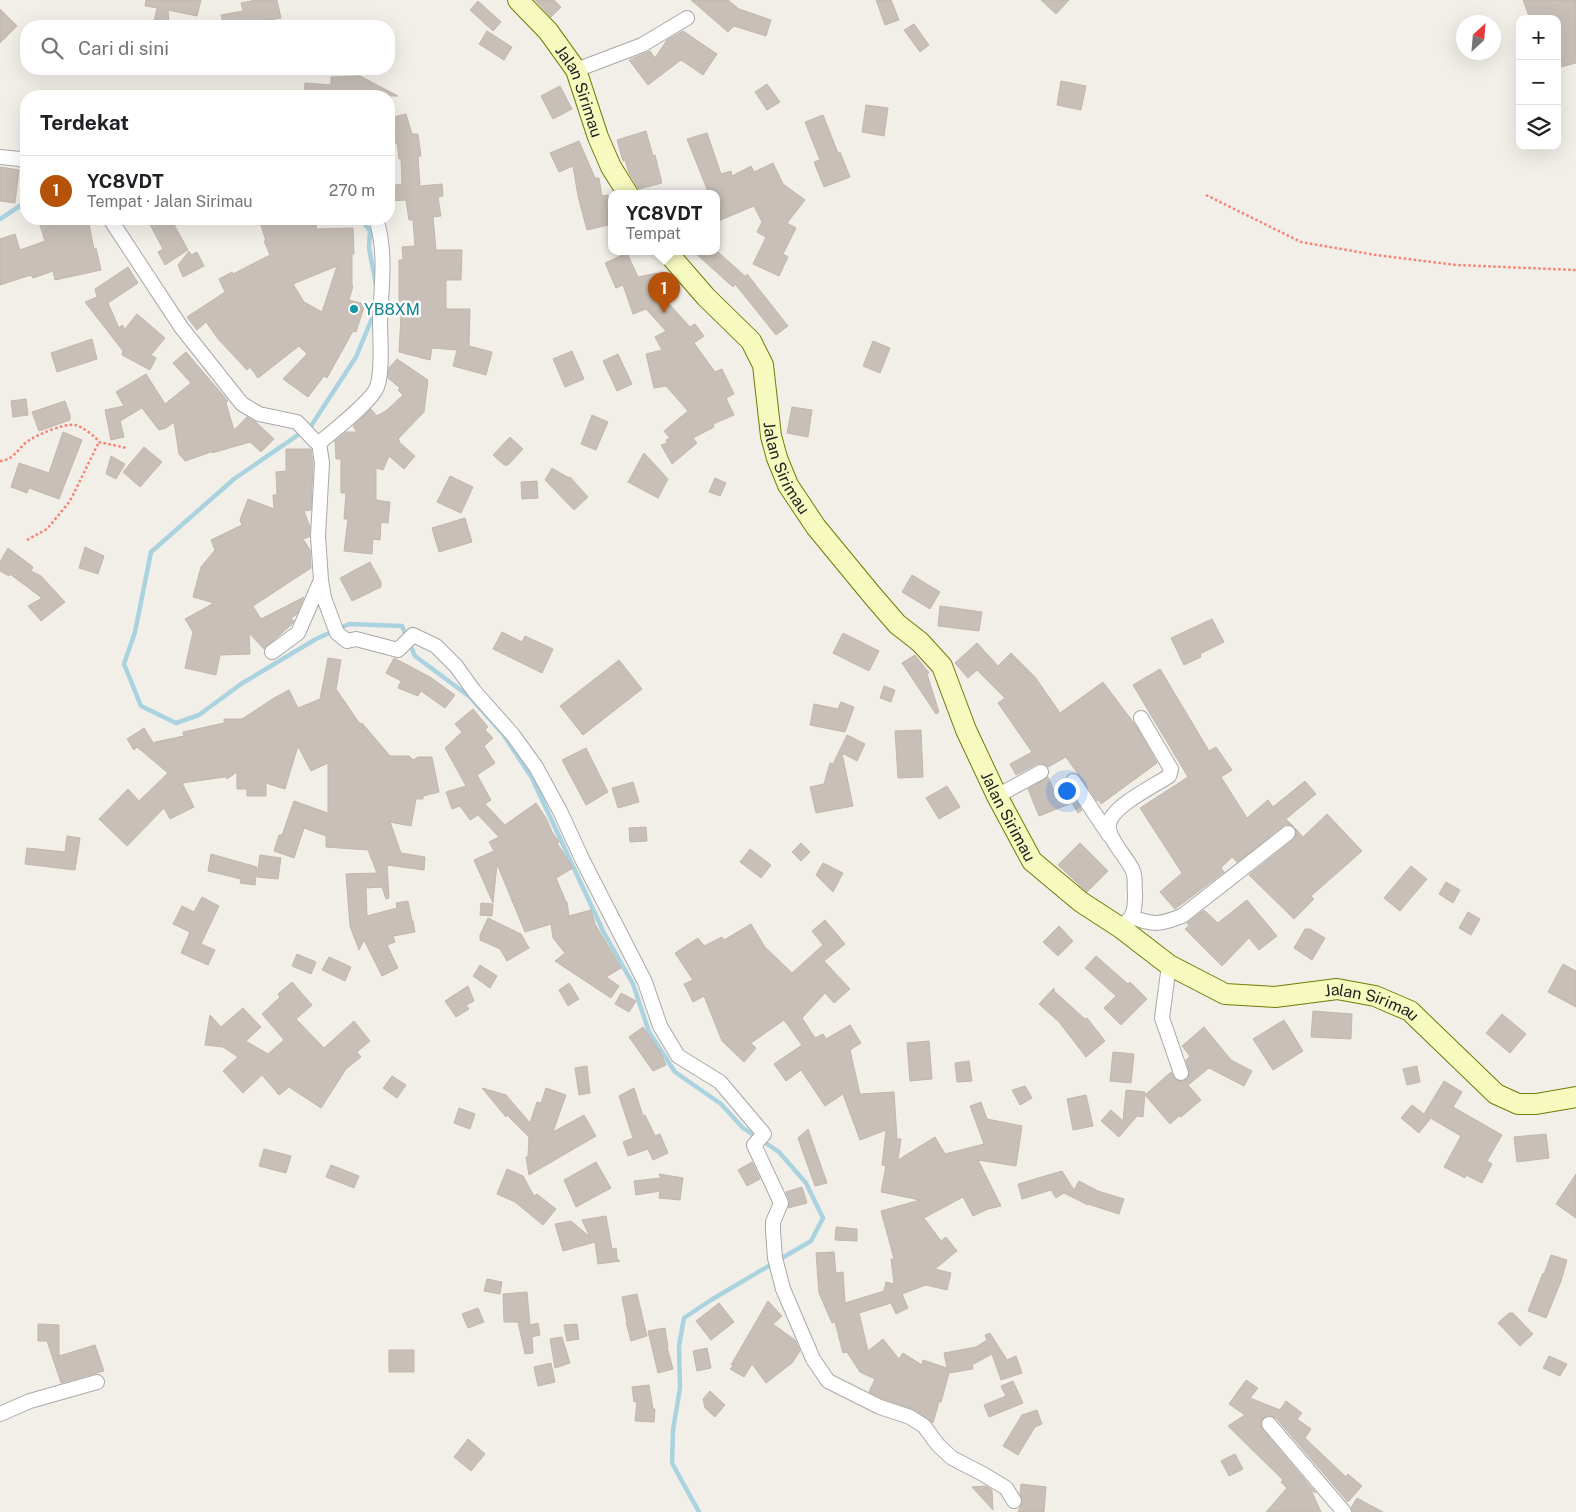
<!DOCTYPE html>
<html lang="id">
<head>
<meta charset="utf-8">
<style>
  body { margin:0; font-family:"Public Sans",sans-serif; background:#f6f6f6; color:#202124 }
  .controls { position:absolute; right:15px; top:15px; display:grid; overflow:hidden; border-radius:10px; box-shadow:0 5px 20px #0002 }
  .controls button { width:45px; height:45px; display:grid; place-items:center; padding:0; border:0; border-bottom:1px solid #e0e0e0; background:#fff; color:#202124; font:25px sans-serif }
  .compass { position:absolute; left:1456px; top:15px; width:45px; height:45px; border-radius:50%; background:#fff; box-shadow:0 5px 20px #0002; rotate:26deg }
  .you { position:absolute; left:1066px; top:790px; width:18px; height:18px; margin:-12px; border:4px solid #fff; border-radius:50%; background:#1a73e8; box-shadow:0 0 0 8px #1a73e833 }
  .badge { display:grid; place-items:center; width:32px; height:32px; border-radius:50%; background:#b45309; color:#fff; font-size:16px; font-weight:700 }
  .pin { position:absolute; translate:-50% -41px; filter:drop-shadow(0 1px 2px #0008) }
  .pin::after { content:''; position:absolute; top:26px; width:18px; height:15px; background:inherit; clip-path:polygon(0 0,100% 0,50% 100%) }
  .popup { position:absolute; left:608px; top:190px; width:112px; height:65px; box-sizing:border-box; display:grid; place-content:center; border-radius:10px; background:#fff; filter:drop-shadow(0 1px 4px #0005); font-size:16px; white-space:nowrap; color:#757577 }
  .popup b { font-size:19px; color:#202124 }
  .popup::after { content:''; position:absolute; left:50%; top:100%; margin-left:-10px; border:10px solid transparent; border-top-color:#fff }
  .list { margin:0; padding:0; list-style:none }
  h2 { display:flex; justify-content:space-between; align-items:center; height:65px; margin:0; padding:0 20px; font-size:21px }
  h2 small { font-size:16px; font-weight:400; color:#757577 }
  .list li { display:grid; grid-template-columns:32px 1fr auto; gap:15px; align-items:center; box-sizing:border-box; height:70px; padding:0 20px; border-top:1px solid #e0e0e0 }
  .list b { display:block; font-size:19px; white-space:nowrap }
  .list p { margin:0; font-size:16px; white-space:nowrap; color:#757577 }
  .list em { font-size:16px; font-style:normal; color:#757577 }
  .icon { flex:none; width:28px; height:28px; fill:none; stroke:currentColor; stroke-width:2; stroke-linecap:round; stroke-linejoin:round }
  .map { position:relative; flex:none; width:1576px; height:1512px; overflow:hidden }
  .search { position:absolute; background:#fff; box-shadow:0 5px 20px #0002; left:20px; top:20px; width:375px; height:55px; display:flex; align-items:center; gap:12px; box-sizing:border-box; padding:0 18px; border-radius:20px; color:#757577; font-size:19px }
  .panel { position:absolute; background:#fff; box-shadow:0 5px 20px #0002; left:20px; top:90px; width:375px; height:135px; border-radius:20px }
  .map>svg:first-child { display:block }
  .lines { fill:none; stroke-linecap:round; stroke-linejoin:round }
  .stream { stroke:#aad3df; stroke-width:4.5 }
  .building { fill:#c7bfb8; stroke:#c4b6ab; fill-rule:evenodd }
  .minor-casing { stroke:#a9a9a9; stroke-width:16 }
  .secondary-casing { stroke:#707d05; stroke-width:22 }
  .path { stroke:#fa8072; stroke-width:2.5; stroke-dasharray:2.5 2.5; stroke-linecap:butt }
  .minor { stroke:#fff; stroke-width:14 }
  .secondary { stroke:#f7fabf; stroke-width:20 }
  .culture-dot { fill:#0f9aa8; stroke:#fff; stroke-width:2 }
  .labels { text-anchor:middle; stroke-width:5; stroke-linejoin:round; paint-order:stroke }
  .street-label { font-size:16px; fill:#222; stroke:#fff }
  .culture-label { font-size:16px; fill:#0d838f; stroke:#fff; text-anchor:start }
</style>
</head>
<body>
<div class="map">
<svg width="1576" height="1512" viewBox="0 0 1576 1512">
  <rect width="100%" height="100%" fill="#f2efe9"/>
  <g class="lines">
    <path class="stream" d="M0,219L26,202
      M361,219L370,231L369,248L376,285
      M375,311L356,357L311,426L234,479L151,552L135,632L124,664L141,706L176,723L199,715L241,684L316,639L349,624L402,626L415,656L470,697L503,734L532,778L604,933L633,984L649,1032L675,1072L721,1104L743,1128L779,1152L806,1183L823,1218L811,1241L711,1300L684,1318L679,1346L680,1388L673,1430L672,1463L699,1512"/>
  </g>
  <path class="building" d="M146,0H201L197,16L168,10L169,26H153L157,8L145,6Z
    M256,0H277L281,18L235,26H224L221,15L243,11L241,3Z
    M535,0H554L561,7L551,17Z
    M691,0H728L739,9L771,20L766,36L734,26L728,32Z
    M876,0H891L899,20L885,25Z
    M1041,0H1069L1056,14Z
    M1523,0H1576V63L1557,68V19H1530Z
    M478,1L501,22L493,31L470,10Z
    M0,9L17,26L0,43Z
    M914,24L929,45L920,52L904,30Z
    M487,31L512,47L504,60L479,44Z
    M683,31L717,54L703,75L681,60L648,85L629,60L650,51L655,58L667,40Z
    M360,76L398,96H304L305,83L331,85V77Z
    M1061,81L1086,86L1081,110L1057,105Z
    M767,84L780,102L767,110L755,92Z
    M560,86L572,109L553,119L541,96Z
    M866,105L888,108L884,136L862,132Z
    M406,114L412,134H418L421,156H418L420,186L442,184L443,196L438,197L441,216L433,217L436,250H462L461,280H446V309H470L469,346L492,352L486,375L453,366L457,350L432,348L430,360L399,352L401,315H399V260H403L402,247L415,246L413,220H409L406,200L389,201V186L402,184L401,159H399L397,142L389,148V118Z
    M823,115L838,153L840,152L850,177L824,187L814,162L820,160L805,122Z
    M646,131L653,156L655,155L662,183L639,189L629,173L625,160L623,161L617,140Z
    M707,133L721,174L731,171L732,176L751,166L754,172L773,163L783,184L805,200L787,223L796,228L783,254L788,257L779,276L753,264L766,237L757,232L762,222L754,206L716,222V194H709L687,139Z
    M579,141L595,178H599L602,196L608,195L612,210V224L587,230L578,196L573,166L559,172L550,153Z
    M0,167L19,170L15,203L0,201Z
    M38,219H88L94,249L96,248L101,270L55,280L53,271L33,278L31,275L0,285V239L15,234L20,250L45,241Z
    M147,219H171L188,250L165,265L158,252L163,249Z
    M259,219H317L316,229L353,228L354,254H352V285L353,286L349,300L365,304L356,332L353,331L327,378L324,376L308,397L283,379L307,354L299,346L258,378L250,367L247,370L219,340L206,322L197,330L187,317L225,292L219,279L232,272L233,274L270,255L264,241H266ZM337,266L322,312L304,302L293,284Z
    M189,251L191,255L197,252L204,266L183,277L178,265Z
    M694,252H718L746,277L747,274L788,326L776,335L735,284L733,287Z
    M627,253L638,277L657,273L662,296L690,327L695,324L704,336L694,343L715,372L722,369L734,394L726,398L734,415L713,424L714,427L693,438L697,443L672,464L661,445L667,443L666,440L670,438L664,431L688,411L666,386L654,388L646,354L662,350L655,337L666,331L646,309L633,314L623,285L616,288L605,263Z
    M128,267L138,283L108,303L119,328L122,325L125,329L137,314L165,338L151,355L156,358L150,370L122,355L123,351L85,302L97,297L95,289Z
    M92,339L97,359L57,372L51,353Z
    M873,341L890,348L880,373L863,366Z
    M572,351L584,379L565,387L553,359Z
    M186,352L228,401L226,403L234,430L247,417L257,423L274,439L261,452L250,442L212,453L214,451L185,461L179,454L174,422L166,428L159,430L142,408L120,421L124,437L111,440L105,410L124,406L116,392L146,374L165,404L191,383L173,363Z
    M618,354L632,384L617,391L603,361Z
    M397,359L428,380L424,412L398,439L400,441L399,442L415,456L404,469L389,456L383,470L376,468V500L390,502L388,523L381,522L380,540L373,539L372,554L344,551L348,519H344L346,493H341V459H336L335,441L346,432H357L353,426L371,409L377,416L387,410L403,395L398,390L400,388L388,378L389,368Z
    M26,399L28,415L13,417L11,401Z
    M65,401L70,415V420L39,431L32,412Z
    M792,407L812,410L808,437L787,433Z
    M592,415L608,422L596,450L581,444Z
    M63,432L82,440L59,499L29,488L27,493L11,487L19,463L49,473Z
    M510,437L523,449L508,465H504L493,455Z
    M144,447L162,462L140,487L123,472Z
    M286,449H311L313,463L311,510L304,511L310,527L309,537L303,539L310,550L311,568L253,606L261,619L304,597L297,614L291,618L294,621L292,624L264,649L249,633L250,654L220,655L216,675L185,668L193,632L185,619L214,603L193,597L201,567L215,550L211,540L242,525L240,520L248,499L274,509L273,495H277L276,472L286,471Z
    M644,453L668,479L658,498L628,482Z
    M111,456L125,464L116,479L106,474Z
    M552,468L569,478L570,477L588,497L574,510L545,480Z
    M450,476L473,487L461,513L437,502Z
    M715,478L726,483L720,496L709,492Z
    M537,481L538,498L522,499L521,482Z
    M465,518L472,542L439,552L432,528Z
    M85,547L104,556L98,574L79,568Z
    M8,548L33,567L31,571L41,576L65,602L41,621L28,606L42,598L10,574L9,576L0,571V562Z
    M370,562L381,582V587L352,601L340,578Z
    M912,575L940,592L930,609L902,592Z
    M940,606L982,612L979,631L938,626Z
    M1212,619L1224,642L1200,654L1201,657L1184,665L1171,638Z
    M502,632L522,642L525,636L553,649L542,673L493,649Z
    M843,633L879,651L869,671L833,653Z
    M977,643L998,666L1011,653L1035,677L1060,713L1103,682L1136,726L1157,763L1101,804L1099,800L1097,801L1066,757L1048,767L1042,763L1037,764L1016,775L1010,764L1032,752L998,703L1005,698L977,670L968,678L955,663Z
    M915,655L929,673L927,674L939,712L936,714L902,663Z
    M328,658L341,660L336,689L360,724L362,723L390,756H409L413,760L418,757H432L439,792L423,796V799H416L411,826L390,822L401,853L425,857L424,870L387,865L389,898L386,899L382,887L366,888L367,916L397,908L396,903L408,901L412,921H413L415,932L393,936L395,942L387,945L398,968L382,976L364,940L359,950L350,926L346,874L377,873L368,850L326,847V836L304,828L294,858L274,851L279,835H282L294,801L328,813V763L311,771L298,746L285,789L266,783V796H247V789H237V772L227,779L225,777L182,783L194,807L170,819L164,808L127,846L99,819L128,789L139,801L168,773L137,747L134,750L127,739L144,728L154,744L155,742L184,736L183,732L224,723V719H242L274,698L289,690L298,708L320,699Z
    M394,658L430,677L455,695L445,708L421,691L418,696L398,688L401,681L386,673Z
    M619,660L642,689L583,735L560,706Z
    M1160,669L1209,751L1216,747L1232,770L1221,777L1247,818L1268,800L1273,807L1305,781L1316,794L1286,819L1294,827L1287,824L1283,826L1237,862L1232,857L1221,868L1224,872L1175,909L1160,892L1182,873L1140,808L1188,777L1133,685Z
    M884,686L895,690L891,702L880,698Z
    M841,702L854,707L845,732L810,725L814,704L838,709Z
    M473,709L488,727L485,730L493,738L484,746L495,763L477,775L491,800L485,804L505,825L536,803L546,818L552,832L559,842L557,843L573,868L556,878L566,902H567L569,916L591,910L595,924L621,968L606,977L619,986L611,998L555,961L565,953L553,938L551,924L525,932L497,864L493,903L474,860L494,851L489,842L499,837L478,815L470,820L460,806L452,809L446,792L466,786L445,748L462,732L455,724Z
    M921,730L923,777L898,778L895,731Z
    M847,735L865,744L857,761L842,753L853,806L816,813L810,787L824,784L830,763L833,764Z
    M586,748L608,792L586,805L562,760Z
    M1048,777L1054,791L1066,786L1082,810L1078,813L1072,803L1039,816L1028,789Z
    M633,782L639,802L618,808L612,788Z
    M947,786L960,807L939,819L926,798Z
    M1327,814L1362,851L1311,896L1314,899L1294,919L1249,875L1293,840L1296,836L1295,828L1303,837Z
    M646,827L647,841L630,842L629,828Z
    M67,836L80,838L75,870L25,864L27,848L65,852Z
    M801,843L810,852L801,861L792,852Z
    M1080,843L1108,871L1087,892L1058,865Z
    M750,849L771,865L761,878L740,862Z
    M211,854L257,867L255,885L240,883L241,879L208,871Z
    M260,855L281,858L278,879L257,877Z
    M823,863L843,873L833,892L816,875Z
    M1411,866L1427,879L1400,911L1384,898Z
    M1446,882L1460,890L1453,903L1439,894Z
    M202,897L219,906L201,944L215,950L208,965L181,953L190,932L173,924L182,906L194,912Z
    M1247,900L1277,936L1259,950L1249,938L1222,966L1185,929L1189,926L1187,923L1204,910L1218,923Z
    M481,903L493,904L492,916L480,915Z
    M1468,912L1480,919L1471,935L1459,928Z
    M488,918L521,934L529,948L507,961L500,949L480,940V935Z
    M825,920L845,944L824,961L850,989L834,1003L825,993L802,1018L815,1038L823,1034L826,1039L850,1025L861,1043L850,1050L860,1094L894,1092L897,1139H901L898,1160L935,1137L945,1154L984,1144L970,1106L981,1102L987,1119L1022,1126L1016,1166L978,1160L1001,1206L988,1209L973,1216L963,1197L924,1218L941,1241L946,1237L957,1251L935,1269L951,1273L947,1290L926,1285L902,1294L908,1308L896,1314L891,1303L859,1313L868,1351L883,1339L899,1359L903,1353L922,1365L923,1360L947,1368L944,1353L976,1347L987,1340L985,1335L990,1333L1007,1360L1016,1356L1022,1373L1001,1380L992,1354L972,1365L973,1369L949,1373L941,1402H939L933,1423L915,1410L883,1399L869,1392L875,1379L860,1372L847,1352L843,1353L835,1322L832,1323L819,1293L816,1253L834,1252L836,1273L843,1272L845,1303L884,1291L886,1282L894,1284L891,1259H894L881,1211L920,1200L881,1192L886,1166L882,1165L886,1130L860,1140L843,1094L825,1106L801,1070L786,1081L774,1064L802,1045L784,1020L751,1043L756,1048L744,1062L722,1041L704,996L693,1002L684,984L693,980L675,953L698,938L704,946L722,937L724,940L751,924L765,947L792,973L823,945L812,931Z
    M1059,926L1073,941L1058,956L1043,942Z
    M1305,929H1310L1325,938L1312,960L1294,948Z
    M297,954L316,962L311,974L292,966Z
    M1096,956L1128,984L1130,982L1147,999L1121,1025L1104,1008L1116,996L1085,968Z
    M329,957L351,967L345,981L322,970Z
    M1563,964L1576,971V1007L1548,992Z
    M480,965L497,976L490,988L473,976Z
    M292,982L312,1005L296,1019L324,1048L354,1021L370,1041L357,1052L361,1057L346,1069L321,1108L289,1087L279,1095L262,1075L243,1093L223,1071L238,1057L223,1047L205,1045L210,1015L221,1027L243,1008L261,1027L246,1041L268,1054L284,1040L262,1014L280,997L278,994Z
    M569,983L579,999L568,1006L559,990Z
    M468,986L474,1001L466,1005L469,1009L456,1017L445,1001Z
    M1054,988V991L1085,1019L1087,1018L1105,1041L1086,1057L1059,1022L1039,1004Z
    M621,993L636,1001L629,1012L615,1004Z
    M1313,1011L1352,1014L1351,1039L1311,1037Z
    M1502,1014L1526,1034L1510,1053L1486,1033Z
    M1284,1020L1303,1051L1273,1070L1253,1039Z
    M643,1027L660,1052L666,1065L653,1071L629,1037Z
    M1204,1027L1231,1060L1252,1071L1244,1086L1209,1068L1188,1085L1201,1100L1181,1117L1179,1116L1170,1124L1145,1095L1171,1072L1175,1079L1179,1081H1184L1188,1078L1189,1071L1186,1060L1190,1056L1182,1046Z
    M929,1041L932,1079L910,1081L907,1043Z
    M1113,1052L1134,1054L1131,1083L1110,1081Z
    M969,1061L972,1081L957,1082L955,1063Z
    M587,1066L590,1093L579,1095L575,1068Z
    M1417,1066L1420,1082L1407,1085L1403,1069Z
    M392,1076L406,1085L397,1098L383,1088Z
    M1444,1081L1462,1092L1453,1107L1502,1135L1487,1161L1492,1164L1482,1183L1466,1175L1465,1178L1444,1167L1461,1136L1427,1116L1430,1119L1419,1133L1401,1118L1412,1105L1424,1114Z
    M1025,1086L1032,1098L1020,1105L1012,1090Z
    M482,1088L506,1095L530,1123L537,1102L541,1103L546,1088L566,1095L553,1132L584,1115L596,1136L529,1175L526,1157H528L529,1137L507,1115L506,1117Z
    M634,1088L643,1116L645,1115L655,1136L660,1134L668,1153L653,1160L648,1149L628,1156L623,1142L633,1138L619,1096Z
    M1126,1090L1145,1092L1143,1117L1137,1116L1119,1137L1101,1121L1111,1110L1123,1121Z
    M1086,1095L1093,1126L1073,1130L1067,1099Z
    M459,1108L475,1114L470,1129L454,1123Z
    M808,1129L827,1183L815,1186L798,1138Z
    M1546,1134L1549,1158L1517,1162L1514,1137Z
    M264,1149L291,1156L286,1173L259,1166Z
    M596,1162L611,1188L576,1207L564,1180Z
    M752,1162L760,1179L747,1186L738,1170Z
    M331,1165L359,1176L354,1188L326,1177Z
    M507,1169L523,1176L534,1196L537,1194L556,1209L543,1225L515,1202L497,1194Z
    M1062,1171L1074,1190L1079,1181L1098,1191L1124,1199L1119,1214L1088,1204V1205L1064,1193L1056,1198L1051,1190L1022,1199L1018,1184Z
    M659,1174L683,1178L680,1200L659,1198L660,1191L636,1195L634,1181L661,1178Z
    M1576,1174V1218L1556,1204Z
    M802,1187L807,1203L788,1208L790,1202L786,1192Z
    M606,1216L612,1249L616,1248L617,1259L620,1261L598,1264L595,1242L563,1251L555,1224L571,1221L590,1237L582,1220Z
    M836,1227L857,1229V1241L835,1240Z
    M1551,1255L1567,1260L1561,1281L1546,1318L1528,1311L1543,1273L1544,1274Z
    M487,1279L502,1282L500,1294L484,1291Z
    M527,1292L530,1325L538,1323L540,1335L532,1337L533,1353L525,1354L518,1322H504L503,1294Z
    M637,1294L647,1336L631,1341L626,1322H627L622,1297Z
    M768,1301L782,1316L773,1324L795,1340L800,1351L792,1363L766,1383L752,1364L744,1377L730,1369L735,1364L731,1365Z
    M719,1303L734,1322L711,1340L696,1321Z
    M478,1308L484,1322L468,1328L462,1314Z
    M1509,1313H1513L1533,1334L1520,1346L1498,1323Z
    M38,1324L59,1325V1356L95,1345L104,1371L61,1383L47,1341H38Z
    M577,1324L579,1339L567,1341L564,1325Z
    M665,1328L668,1347H667L673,1369L658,1373L648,1331Z
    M562,1337L570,1363L555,1368L550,1339Z
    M707,1348L711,1368L697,1371L693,1351Z
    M389,1350H414V1372H389Z
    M1549,1356L1567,1364L1560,1376L1543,1368Z
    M551,1363L555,1382L538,1386L534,1367Z
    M1246,1380L1258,1388L1250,1398L1280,1410L1286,1401L1302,1413L1297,1419L1311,1429L1305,1438L1346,1477L1348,1474L1362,1486L1348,1502L1276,1418L1268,1415L1261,1421L1262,1429L1316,1493L1311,1490L1321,1512H1266L1287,1488L1281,1482L1283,1480L1228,1426L1245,1415L1229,1404Z
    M1013,1381L1023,1403L989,1417L984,1405L1006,1396L1001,1386Z
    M649,1385L653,1409H655L654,1422L635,1421L637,1401L634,1402L632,1387Z
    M710,1391L725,1405L715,1417L705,1408L703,1399Z
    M1037,1410L1042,1424L1035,1427L1018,1455L1003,1446L1022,1415Z
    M468,1439L485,1454L471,1471L454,1457Z
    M1235,1454L1243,1469L1229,1476L1221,1461Z
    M1021,1484L1046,1487L1044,1512H1018L1023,1501L1020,1494Z
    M986,1486L992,1490L993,1510L972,1487Z
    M1357,1498L1383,1512H1353L1351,1508Z"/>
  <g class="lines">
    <g class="minor-casing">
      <path id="minor" d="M576,70L642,45L687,18
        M0,157L20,159L26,162
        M110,219L181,327L242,404L259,414L297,422L316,442L319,443L322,463L318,536L321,580L324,598L337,633L347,641L356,639L398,650L413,635L436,646L456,666L474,691L513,735L536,767L560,811L583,861L645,982L660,1026L678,1056L720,1082L764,1134L754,1145L781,1203L773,1222V1231L775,1258L783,1289L813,1359L828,1381L880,1407L910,1417L924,1426L938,1445L952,1458L983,1474L1006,1488L1014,1501
        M319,443C332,432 372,401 377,387C383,371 380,339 380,322C381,288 387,252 376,219
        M272,652L298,633L321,580
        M1073,781L1109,835
        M997,796L1041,772
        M1132,917C1154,926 1161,924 1182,916L1288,833
        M1121,928C1134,915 1135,913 1135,894C1134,887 1136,879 1133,871C1128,858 1106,838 1109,824C1112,806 1154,786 1169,776L1171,769L1141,718
        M1169,965L1162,1018L1181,1073
        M0,1414L30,1401L97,1382
        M1269,1424L1344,1512"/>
    </g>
    <g class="secondary-casing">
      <g id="secondary">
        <path id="s1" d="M518,0L548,31L576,70L598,137L611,167L628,194"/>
        <path id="s2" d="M667,252L706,297L751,341L763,365L771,436L777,458L788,485L816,527L872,595L897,624L920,642L942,666L966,730L997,796L1032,861L1081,902L1121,928L1169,965L1225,994L1275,997L1337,989L1375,996L1410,1011L1496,1094L1518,1104H1536L1576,1097"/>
      </g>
    </g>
    <path class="path" d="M1206,195L1301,242L1376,255L1456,265L1576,270
      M0,461C14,460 18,448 28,441C37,435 64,423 75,425C82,426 96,437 99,442L127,448
      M27,540L47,529L70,501L99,442"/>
    <use href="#minor" class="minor"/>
    <use href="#secondary" class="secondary"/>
  </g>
  <circle class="culture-dot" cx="354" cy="309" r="5"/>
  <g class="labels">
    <g class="street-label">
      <text dy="6" stroke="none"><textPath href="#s1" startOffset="112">Jalan Sirimau</textPath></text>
      <text dy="6" stroke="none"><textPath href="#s2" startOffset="256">Jalan Sirimau</textPath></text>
      <text dy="6" stroke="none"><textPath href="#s2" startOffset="676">Jalan Sirimau</textPath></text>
      <text dy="6" stroke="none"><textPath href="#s2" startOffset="1111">Jalan Sirimau</textPath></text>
    </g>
    <g class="culture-label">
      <text x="364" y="315">YB8XM</text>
    </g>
  </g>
</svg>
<div class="controls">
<button>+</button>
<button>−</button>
<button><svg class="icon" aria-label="layers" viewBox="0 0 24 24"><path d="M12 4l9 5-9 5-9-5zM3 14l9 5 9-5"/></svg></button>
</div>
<svg class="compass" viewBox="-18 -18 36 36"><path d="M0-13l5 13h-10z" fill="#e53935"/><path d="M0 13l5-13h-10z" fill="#757577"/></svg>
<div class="you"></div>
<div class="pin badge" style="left:664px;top:313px">1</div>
<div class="popup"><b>YC8VDT</b>Tempat</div>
<div class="search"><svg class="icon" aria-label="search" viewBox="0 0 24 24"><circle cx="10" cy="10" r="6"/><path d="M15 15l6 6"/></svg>Cari di sini</div>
<section class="panel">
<h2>Terdekat<small></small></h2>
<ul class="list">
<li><span class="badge">1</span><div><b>YC8VDT</b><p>Tempat · Jalan Sirimau</p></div><em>270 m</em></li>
</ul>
</section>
</div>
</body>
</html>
